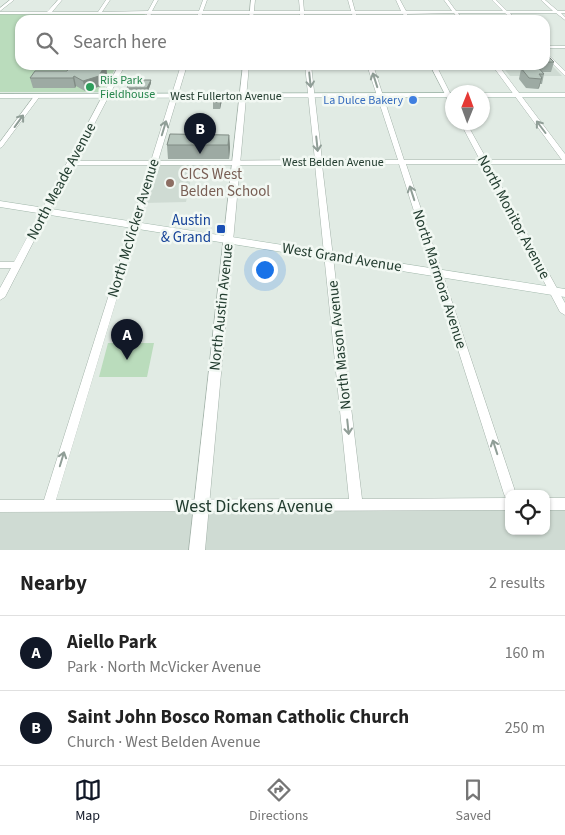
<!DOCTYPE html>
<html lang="en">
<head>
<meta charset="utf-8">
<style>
  body { margin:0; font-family:"Source Sans 3",sans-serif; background:#f6f6f6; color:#222 }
  .controls { position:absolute; right:15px; bottom:15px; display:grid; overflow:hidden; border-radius:10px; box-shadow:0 1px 4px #0004 }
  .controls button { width:45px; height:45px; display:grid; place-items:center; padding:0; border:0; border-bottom:1px solid #e0e0e0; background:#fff; color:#222; font:25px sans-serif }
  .compass { position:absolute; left:445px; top:85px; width:45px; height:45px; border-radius:50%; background:#fff; box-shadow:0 1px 4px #0004; rotate:1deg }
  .you { position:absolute; left:264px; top:269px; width:18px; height:18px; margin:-12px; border:4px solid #fff; border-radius:50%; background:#1a73e8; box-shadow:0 0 0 8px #1a73e833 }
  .badge { display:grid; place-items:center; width:32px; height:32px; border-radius:50%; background:#111827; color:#fff; font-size:16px; font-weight:700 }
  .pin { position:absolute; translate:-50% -41px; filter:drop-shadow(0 1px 2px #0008) }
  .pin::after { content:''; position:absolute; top:26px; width:18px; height:15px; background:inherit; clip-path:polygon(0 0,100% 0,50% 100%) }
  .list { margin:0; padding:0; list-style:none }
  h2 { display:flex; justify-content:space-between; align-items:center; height:65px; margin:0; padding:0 20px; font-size:21px }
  h2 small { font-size:16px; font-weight:400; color:#767676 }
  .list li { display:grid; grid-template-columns:32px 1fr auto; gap:15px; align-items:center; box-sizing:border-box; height:75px; padding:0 20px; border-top:1px solid #e0e0e0 }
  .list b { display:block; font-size:19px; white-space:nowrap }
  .list p { margin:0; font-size:16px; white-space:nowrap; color:#767676 }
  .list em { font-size:16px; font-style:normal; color:#767676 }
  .icon { flex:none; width:28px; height:28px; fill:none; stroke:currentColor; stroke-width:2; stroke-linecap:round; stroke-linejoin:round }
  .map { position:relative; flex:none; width:565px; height:550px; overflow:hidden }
  .search { position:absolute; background:#fff; box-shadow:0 1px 4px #0004; left:15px; right:15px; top:15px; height:55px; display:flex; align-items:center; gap:12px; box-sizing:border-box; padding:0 18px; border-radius:15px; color:#767676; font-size:19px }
  .sheet { height:215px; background:#fff }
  nav { display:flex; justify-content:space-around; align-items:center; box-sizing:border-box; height:70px; border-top:1px solid #e0e0e0; background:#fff; font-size:14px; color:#767676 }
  nav a { display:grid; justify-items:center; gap:2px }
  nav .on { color:#111827 }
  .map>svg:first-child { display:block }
  .built { fill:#cfdbd3 }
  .green { fill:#badcbc }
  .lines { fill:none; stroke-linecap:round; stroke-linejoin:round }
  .minor-casing { stroke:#a4b3aa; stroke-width:1 }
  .tertiary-casing { stroke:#a4b3aa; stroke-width:1 }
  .secondary-casing { stroke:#a0b7aa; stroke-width:1 }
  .minor { fill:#fff; fill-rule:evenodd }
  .tertiary { fill:#fff; fill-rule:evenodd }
  .secondary { fill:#fff; fill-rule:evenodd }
  .wall { fill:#9daaa3 }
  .shaded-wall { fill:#808b84 }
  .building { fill:#b7c6bd; stroke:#808b84 }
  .oneway { stroke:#909e97 }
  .leisure-dot { fill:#2e9e5b; stroke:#f2f8f3; stroke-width:2 }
  .shop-dot { fill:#3f7fe0; stroke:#f2f8f3; stroke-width:2 }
  .education-dot { fill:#8d6e63; stroke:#f2f8f3; stroke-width:2 }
  .transit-dot { fill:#1a4fb4; stroke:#f2f8f3; stroke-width:2 }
  .labels { text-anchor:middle; stroke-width:5; stroke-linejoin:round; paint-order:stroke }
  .far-leisure-label { font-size:12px; fill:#27864d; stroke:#f2f8f3; text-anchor:start }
  .far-street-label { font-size:12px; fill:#223c2f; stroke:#f2f8f3 }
  .far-shop-label { font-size:12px; fill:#366cbe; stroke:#f2f8f3; text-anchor:end }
  .education-label { font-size:15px; fill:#785e54; stroke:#f2f8f3; text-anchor:start }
  .street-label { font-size:15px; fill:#223c2f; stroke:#f2f8f3 }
  .transit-label { font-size:15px; fill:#164399; stroke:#f2f8f3; text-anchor:end }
  .near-street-label { font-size:18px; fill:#223c2f; stroke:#f2f8f3 }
</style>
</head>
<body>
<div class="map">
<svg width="565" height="550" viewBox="0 0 565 550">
  <rect width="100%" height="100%" fill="#e1ebe4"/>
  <path class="built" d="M545,58L562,76H510L501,65H545Z
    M156,164H194L186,202L144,203Z
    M565,507V550H0V513L509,508V531H546V508Z"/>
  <path class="green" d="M0,14H145L142,20H20V65H117L103,92H0Z
    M108,343H154L147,377H99Z"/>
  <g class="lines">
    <g class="minor-casing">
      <path id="minor" d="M10,0H14L0,11V8Z
        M58,0H62L52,12H98L106,0H110L102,12L148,11L154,0H158L152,11H199L203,0H207L203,11H300L299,0H303L304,11H351L348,0H352L355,11H401L396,0H400L406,11H452L444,0H448L456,11H503L492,0H496L507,11H553L541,0H545L558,11H565V13H561L565,17V20L556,13H510L516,20H512L505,13H458L463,20H459L454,13L407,14L410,20H406L403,14H356L358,20H354L352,14H304L305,20H301L300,14H202L200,20H196L198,14H151L148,20H144L147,14H0V12H47Z
        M545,46H565V48H545Z
        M545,52L565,71V76L545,56Z
        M119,65H125L75,161H151L181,65H187L158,161L315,160L305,65H311L322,160H398L367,65H373L404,160H480L460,122H466L487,160H562L492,65H498L565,154V164H489L565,303V315L560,312L482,164H406L516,494H509V510L0,512V500H44L150,165H73L5,297L0,300V288L11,268H0V262H14ZM399,164L504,494L506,498L362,499L322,165ZM157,165H315L349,499L56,500Z
        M430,65H436L452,97V104L449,102Z
        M35,95L40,96L2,147L0,148V142Z
        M546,498H565V510H546Z"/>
    </g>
    <g class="tertiary-casing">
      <path id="tertiary" d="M251,0H255L253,20H249Z
        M243,65H249L205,550H189Z"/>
    </g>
    <g class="secondary-casing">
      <path id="secondary" d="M452,93V97L0,98V94Z
        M482,93H565V97H482Z
        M0,201L565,289V297L0,207Z"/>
    </g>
    <use href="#minor" class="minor"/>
    <use href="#tertiary" class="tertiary"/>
    <use href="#secondary" class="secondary"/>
  </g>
  <path class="wall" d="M545,62H554L551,72H543L544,74L542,84H540L539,88L538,89L526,88L519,79L521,69L518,65H545Z
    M106,65L107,74L101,86L85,91L76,86L75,88H33L30,78Z
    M151,83L148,91H128L127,88Z
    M221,94L222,100L220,109H213V102Z
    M229,135L230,148L229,159H168L167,145Z"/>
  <path class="shaded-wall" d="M106,65L107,74L101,86L85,91L83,81Z
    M74,76L76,86L75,88L73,78Z
    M542,78L539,88L538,89L541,79Z
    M151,80V83L148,91L147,88Z
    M221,94L222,100L220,109V102Z
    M229,135L230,148L229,159L228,145Z"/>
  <path class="building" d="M545,53L554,62H545Z
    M71,65H105L99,76L83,81L74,76L73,78H30L35,71H67Z
    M528,65H536L544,74H539L542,78L541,79L529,78L521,68L529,67Z
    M131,80H151L147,88H127Z
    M214,94H221L220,102H213Z
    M170,134L229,135L228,145H167Z"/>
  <defs><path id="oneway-shaft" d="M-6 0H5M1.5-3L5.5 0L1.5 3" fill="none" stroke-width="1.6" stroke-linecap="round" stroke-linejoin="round" transform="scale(1.25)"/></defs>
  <g class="oneway">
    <use href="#oneway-shaft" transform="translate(310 80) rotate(84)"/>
    <use href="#oneway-shaft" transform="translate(375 80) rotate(-108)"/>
    <use href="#oneway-shaft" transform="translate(19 121) rotate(-54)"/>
    <use href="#oneway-shaft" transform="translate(541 127) rotate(-127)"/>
    <use href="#oneway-shaft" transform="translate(164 128) rotate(-73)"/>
    <use href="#oneway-shaft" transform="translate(317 144) rotate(84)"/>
    <use href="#oneway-shaft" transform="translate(412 193) rotate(-108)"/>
    <use href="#oneway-shaft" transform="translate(348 427) rotate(84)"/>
    <use href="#oneway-shaft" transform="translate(495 447) rotate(-108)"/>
    <use href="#oneway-shaft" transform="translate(62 459) rotate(-73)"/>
  </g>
  <circle class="leisure-dot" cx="90" cy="87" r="5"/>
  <circle class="shop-dot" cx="413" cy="100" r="5"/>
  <circle class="education-dot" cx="170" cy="183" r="5"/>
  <rect class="transit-dot" x="216" y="224" width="10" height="10" rx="2.5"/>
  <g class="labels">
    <g class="far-leisure-label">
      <text x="100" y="84">Riis Park<tspan x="100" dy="14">Fieldhouse</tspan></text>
    </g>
    <g class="far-street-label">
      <text x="226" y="100">West Fullerton Avenue</text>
      <text x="333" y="166">West Belden Avenue</text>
    </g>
    <g class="far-shop-label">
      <text x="403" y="104">La Dulce Bakery</text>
    </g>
    <g class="education-label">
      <text x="180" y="179">CICS West<tspan x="180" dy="17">Belden School</tspan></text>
    </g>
    <g class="street-label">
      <text transform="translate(61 181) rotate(-62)" y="5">North Meade Avenue</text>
      <text transform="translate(514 217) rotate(62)" y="5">North Monitor Avenue</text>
      <text transform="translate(133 228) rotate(-73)" y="5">North McVicker Avenue</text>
      <text transform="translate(342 257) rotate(9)" y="5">West Grand Avenue</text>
      <text transform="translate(440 279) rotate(72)" y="5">North Marmora Avenue</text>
      <text transform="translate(221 307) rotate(-84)" y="5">North Austin Avenue</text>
      <text transform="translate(339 345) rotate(-96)" y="5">North Mason Avenue</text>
    </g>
    <g class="transit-label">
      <text x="211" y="225">Austin<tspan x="211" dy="17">&amp; Grand</tspan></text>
    </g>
    <g class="near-street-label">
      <text x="254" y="512">West Dickens Avenue</text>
    </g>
  </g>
</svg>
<div class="controls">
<button><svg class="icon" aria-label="locate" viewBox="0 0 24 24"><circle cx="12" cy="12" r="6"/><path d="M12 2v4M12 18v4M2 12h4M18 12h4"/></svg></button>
</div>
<svg class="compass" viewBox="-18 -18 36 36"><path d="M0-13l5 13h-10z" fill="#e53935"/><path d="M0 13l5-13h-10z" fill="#767676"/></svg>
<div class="you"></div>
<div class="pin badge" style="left:127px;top:360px">A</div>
<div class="pin badge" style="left:200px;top:154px">B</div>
<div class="search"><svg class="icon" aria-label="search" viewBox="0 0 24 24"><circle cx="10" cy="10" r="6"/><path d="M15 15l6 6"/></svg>Search here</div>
</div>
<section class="sheet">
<h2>Nearby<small>2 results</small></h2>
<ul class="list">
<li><span class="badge">A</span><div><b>Aiello Park</b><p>Park · North McVicker Avenue</p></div><em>160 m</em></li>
<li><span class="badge">B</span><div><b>Saint John Bosco Roman Catholic Church</b><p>Church · West Belden Avenue</p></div><em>250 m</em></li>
</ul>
</section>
<nav>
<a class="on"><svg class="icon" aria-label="map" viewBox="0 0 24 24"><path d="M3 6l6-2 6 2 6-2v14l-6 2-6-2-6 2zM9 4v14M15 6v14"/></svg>Map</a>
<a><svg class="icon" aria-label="directions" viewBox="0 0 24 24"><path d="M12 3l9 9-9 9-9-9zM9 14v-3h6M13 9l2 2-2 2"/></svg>Directions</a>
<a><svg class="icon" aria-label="saved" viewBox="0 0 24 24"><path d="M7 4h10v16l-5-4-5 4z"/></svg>Saved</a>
</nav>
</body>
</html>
